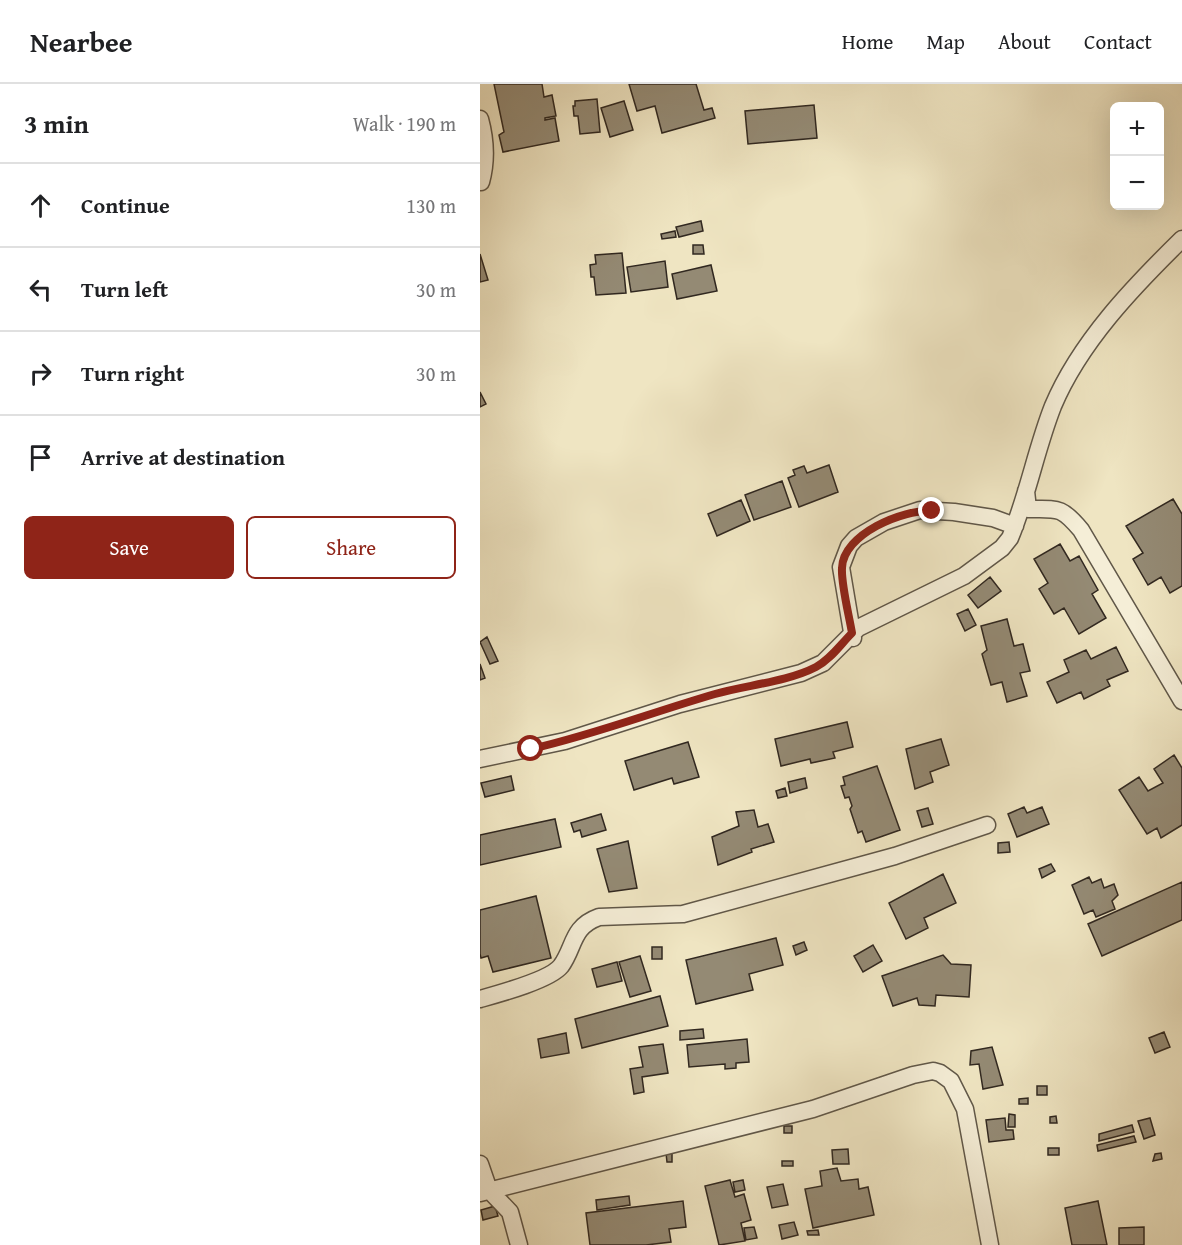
<!DOCTYPE html>
<html lang="en">
<head>
<meta charset="utf-8">
<style>
  body { margin:0; font-family:"Gentium Book Plus",serif; background:#f6f6f6; color:#202124 }
  .controls { position:absolute; right:18px; top:18px; display:grid; overflow:hidden; border-radius:9px; box-shadow:0 6px 24px #0002 }
  .controls button { width:54px; height:54px; display:grid; place-items:center; padding:0; border:0; border-bottom:2px solid #e0e0e0; background:#fff; color:#202124; font:30px sans-serif }
  .stop { position:absolute; width:18px; height:18px; margin:-14px; border:4px solid #8f2418; border-radius:50%; background:#fff }
  .stop.end { background:#8f2418; border-color:#fff; box-shadow:0 2px 6px #0008 }
  .list { margin:0; padding:0; list-style:none }
  h2 { display:flex; justify-content:space-between; align-items:center; height:78px; margin:0; padding:0 24px; font-size:26px }
  h2 small { font-size:20px; font-weight:400; color:#757577 }
  .list li { display:grid; grid-template-columns:39px 1fr auto; gap:18px; align-items:center; box-sizing:border-box; height:84px; padding:0 24px; border-top:2px solid #e0e0e0 }
  .list b { display:block; font-size:22px; white-space:nowrap }
  .list em { font-size:20px; font-style:normal; color:#757577 }
  .actions { display:flex; gap:12px; padding:18px 24px }
  .actions a { flex:1; padding:14px 0; border:2px solid #8f2418; border-radius:9px; text-align:center; font-size:21px; color:#8f2418 }
  .actions .main { background:#8f2418; color:#fff }
  .icon { flex:none; width:33px; height:33px; fill:none; stroke:currentColor; stroke-width:2; stroke-linecap:round; stroke-linejoin:round }
  .map { position:relative; flex:none; width:702px; height:1161px; overflow:hidden }
  header { display:flex; align-items:center; gap:36px; box-sizing:border-box; height:84px; padding:0 30px; background:#fff; border-bottom:2px solid #e0e0e0 }
  header strong { font-size:28px }
  nav { display:flex; gap:33px; margin-inline-start:auto; font-size:21px }
  main { display:flex }
  aside { flex:1; background:#fff }
  .map>svg:first-child { display:block }
  .building { fill:#948a74; stroke:#312820; stroke-width:1.5 }
  .lines { fill:none; stroke-linecap:round; stroke-linejoin:round }
  .street-casing { stroke:#605748; stroke-width:19 }
  .street { stroke:#f5eed7; stroke-width:16 }
  .route { stroke:#8f2418; stroke-width:8 }
</style>
</head>
<body>
<header>
<strong>Nearbee</strong>
<nav><a>Home</a><a>Map</a><a>About</a><a>Contact</a></nav>
</header>
<main>
<aside>
<h2>3 min<small>Walk · 190 m</small></h2>
<ul class="list">
<li><svg class="icon" aria-label="ahead" viewBox="0 0 24 24"><path d="M12 20V5M6 11l6-6 6 6"/></svg><div><b>Continue</b></div><em>130 m</em></li>
<li><svg class="icon" aria-label="left" viewBox="0 0 24 24"><path d="M17 20v-9H6M10 6l-5 5 5 5"/></svg><div><b>Turn left</b></div><em>30 m</em></li>
<li><svg class="icon" aria-label="right" viewBox="0 0 24 24"><path d="M7 20v-9h11M14 6l5 5-5 5"/></svg><div><b>Turn right</b></div><em>30 m</em></li>
<li><svg class="icon" aria-label="arrive" viewBox="0 0 24 24"><path d="M6 21V4h12l-3 4 3 4H6"/></svg><div><b>Arrive at destination</b></div></li>
</ul>
<div class="actions"><a class="main">Save</a><a>Share</a></div>
</aside>
<div class="map">
<svg width="702" height="1161" viewBox="0 0 702 1161">
  <rect width="100%" height="100%" fill="#efe5c2"/>
  <filter id="stains"><feTurbulence type="fractalNoise" baseFrequency=".00333" numOctaves="4"/><feColorMatrix values="0 0 0 0 .2 0 0 0 0 .09 0 0 0 0 .02 0 0 0 .5 -.17"/></filter>
  <radialGradient id="worn" r=".72"><stop offset=".6" stop-color="#630" stop-opacity="0"/><stop offset="1" stop-color="#630" stop-opacity=".3"/></radialGradient>
  <path class="building" d="M14,0H62L64,13L72,11L76,32L65,34V36L75,34L79,57L23,68L19,51L24,48Z
    M149,0H216L224,26L232,24L235,34L182,49L175,22L157,27Z
    M117,15L120,48L100,50L98,32H94L93,22H95V17Z
    M144,17L153,46L130,53L121,24Z
    M334,21L337,54L268,60L265,27Z
    M221,137L223,147L199,153L196,143Z
    M195,147L196,153L182,155L181,150Z
    M213,161H223L224,170H213Z
    M142,169L146,209L116,211L114,193H111L110,181L116,180L115,171Z
    M0,170L8,196L0,198Z
    M185,177L188,203L151,208L147,183Z
    M231,181L237,207L197,215L192,190Z
    M0,308L6,320L0,323Z
    M349,381L358,408L319,423L308,394L315,391L313,386L324,382L327,389Z
    M302,397L311,423L274,436L265,411Z
    M693,415L702,430V502L690,509L681,493L668,501L653,475L663,469L646,442Z
    M261,416L270,437L237,452L228,430Z
    M580,460L590,477L599,472L618,506L612,510L626,534L599,550L584,524L574,530L559,505L568,499L554,475Z
    M510,493L521,507L498,524L488,511Z
    M488,525L496,541L485,547L477,530Z
    M527,535L534,562L543,560L550,587L540,589L547,612L527,618L522,598L511,601L502,570L507,566L501,542Z
    M7,553L18,577L10,580L0,558Z
    M636,563L648,587L627,596L630,602L604,615L601,608L577,619L567,598L589,588L584,576L606,566L611,575Z
    M0,580L5,594L0,596Z
    M367,638L373,663L353,668L355,674L331,679L330,675L301,682L295,655Z
    M461,655L469,681L450,688L453,698L435,705L426,665Z
    M208,658L219,693L194,700L192,694L154,706L145,677Z
    M694,671L702,684V741L681,754L677,744L667,750L639,706L659,693L668,707L683,699L674,685Z
    M397,682L420,746L386,758L382,747L378,749L370,725L372,722L369,713L365,714L361,702L365,701L363,693Z
    M31,692L34,706L5,713L1,699Z
    M325,694L327,704L310,709L308,698Z
    M305,704L307,712L298,714L296,707Z
    M544,723L547,729L562,723L569,740L537,753L528,730Z
    M448,724L453,740L442,743L437,727Z
    M274,726L278,743L288,740L294,758L271,765L272,768L238,781L232,753L259,742L256,728Z
    M121,730L126,746L102,753L100,746L94,748L91,739Z
    M75,735L81,763L0,781V751Z
    M148,757L157,804L129,808L117,765Z
    M529,758L530,768L518,769V759Z
    M571,780L575,787L562,794L559,785Z
    M463,790L476,819L444,834L448,844L426,855L409,819Z
    M609,793L612,799L621,795L624,804L634,800L638,811L632,817L635,825L616,833L613,826L604,830L592,801Z
    M702,798V836L622,872L608,840Z
    M56,812L71,874L13,888L8,872L1,874L0,870V826Z
    M296,854L303,881L269,890L273,906L216,920L206,876Z
    M324,858L327,866L316,871L313,862Z
    M393,861L402,877L383,888L374,872Z
    M172,863H182V875H172Z
    M463,871L471,880L491,881L489,913L456,911L455,922L439,921L437,914L413,922L402,892Z
    M160,872L171,907L150,913L139,878Z
    M137,878L142,897L117,903L112,885Z
    M180,912L188,942L102,964L95,935Z
    M223,945L224,954L200,956V947Z
    M684,948L690,963L675,969L669,954Z
    M86,949L89,969L61,974L58,955Z
    M267,955L269,978L256,979V984L245,985V980L209,983L207,961Z
    M183,960L188,989L162,993L164,1008L154,1010L150,985L163,983L159,963Z
    M512,963L523,1001L503,1005L499,980L490,981L491,967Z
    M557,1002H567V1011H557Z
    M548,1014V1020H539V1015Z
    M529,1030L535,1031V1043H528Z
    M576,1032L577,1039H570V1033Z
    M525,1034L526,1046H533L534,1055L509,1058L506,1036Z
    M670,1034L675,1051L664,1055L658,1037Z
    M652,1041L654,1048L619,1057V1050Z
    M304,1042H312V1049H304Z
    M654,1052L656,1058L618,1067L617,1061Z
    M568,1064H579V1071H568Z
    M368,1065L369,1080H353L352,1066Z
    M186,1069H192V1078H187Z
    M681,1069L682,1075L673,1077L675,1070Z
    M302,1077H313V1082H302Z
    M357,1084L361,1097L378,1095L379,1105L388,1103L394,1131L333,1144L325,1105L342,1102L340,1087Z
    M250,1096L255,1113L264,1110L271,1136L261,1139L265,1157L239,1161L225,1102Z
    M263,1096L265,1106L255,1108L253,1098Z
    M303,1100L308,1121L292,1124L287,1103Z
    M149,1112L150,1121L117,1126L116,1116Z
    M203,1117L206,1143L189,1145L191,1158L166,1161H110L106,1129Z
    M618,1117L627,1161H592L585,1124Z
    M15,1122L18,1132L3,1136L1,1126Z
    M314,1138L318,1151L302,1155L299,1141Z
    M274,1143L277,1154L266,1156L264,1144Z
    M664,1143V1161H639V1144Z
    M338,1146L339,1151H328L327,1147Z"/>
  <g class="lines">
    <g class="street-casing">
      <path id="street" d="M0,35C6,57 7,76 1,98
        M546,407L548,425C578,425 581,422 601,446L702,617
        M373,554L361,483L369,462L376,454L404,438L440,426L474,428L513,434L535,442
        M0,675L85,657L200,620L321,589L343,579L378,544L484,492L522,464L530,454C548,411 556,365 573,322C600,258 653,203 702,155
        M0,915C18,910 70,896 81,882C95,863 91,843 119,833L203,830L415,772L507,741
        M0,1080L9,1106L30,1128L39,1161
        M0,1109L333,1025L433,991L453,987L460,989L471,997L485,1025L510,1161"/>
    </g>
    <use href="#street" class="street"/>
  </g>
  <g class="lines">
    <path class="route" d="M51,665C113,651 173,628 235,610C266,601 307,598 336,583C351,575 360,561 372,549C369,531 361,500 362,484C363,450 423,425 452,427"/>
  </g>
  <rect width="100%" height="100%" filter="url(#stains)"/>
  <rect width="100%" height="100%" fill="url(#worn)"/>
</svg>
<div class="controls">
<button>+</button>
<button>−</button>
</div>
<div class="stop" style="left:51px;top:665px"></div>
<div class="stop end" style="left:452px;top:427px"></div>
</div>
</main>
</body>
</html>
